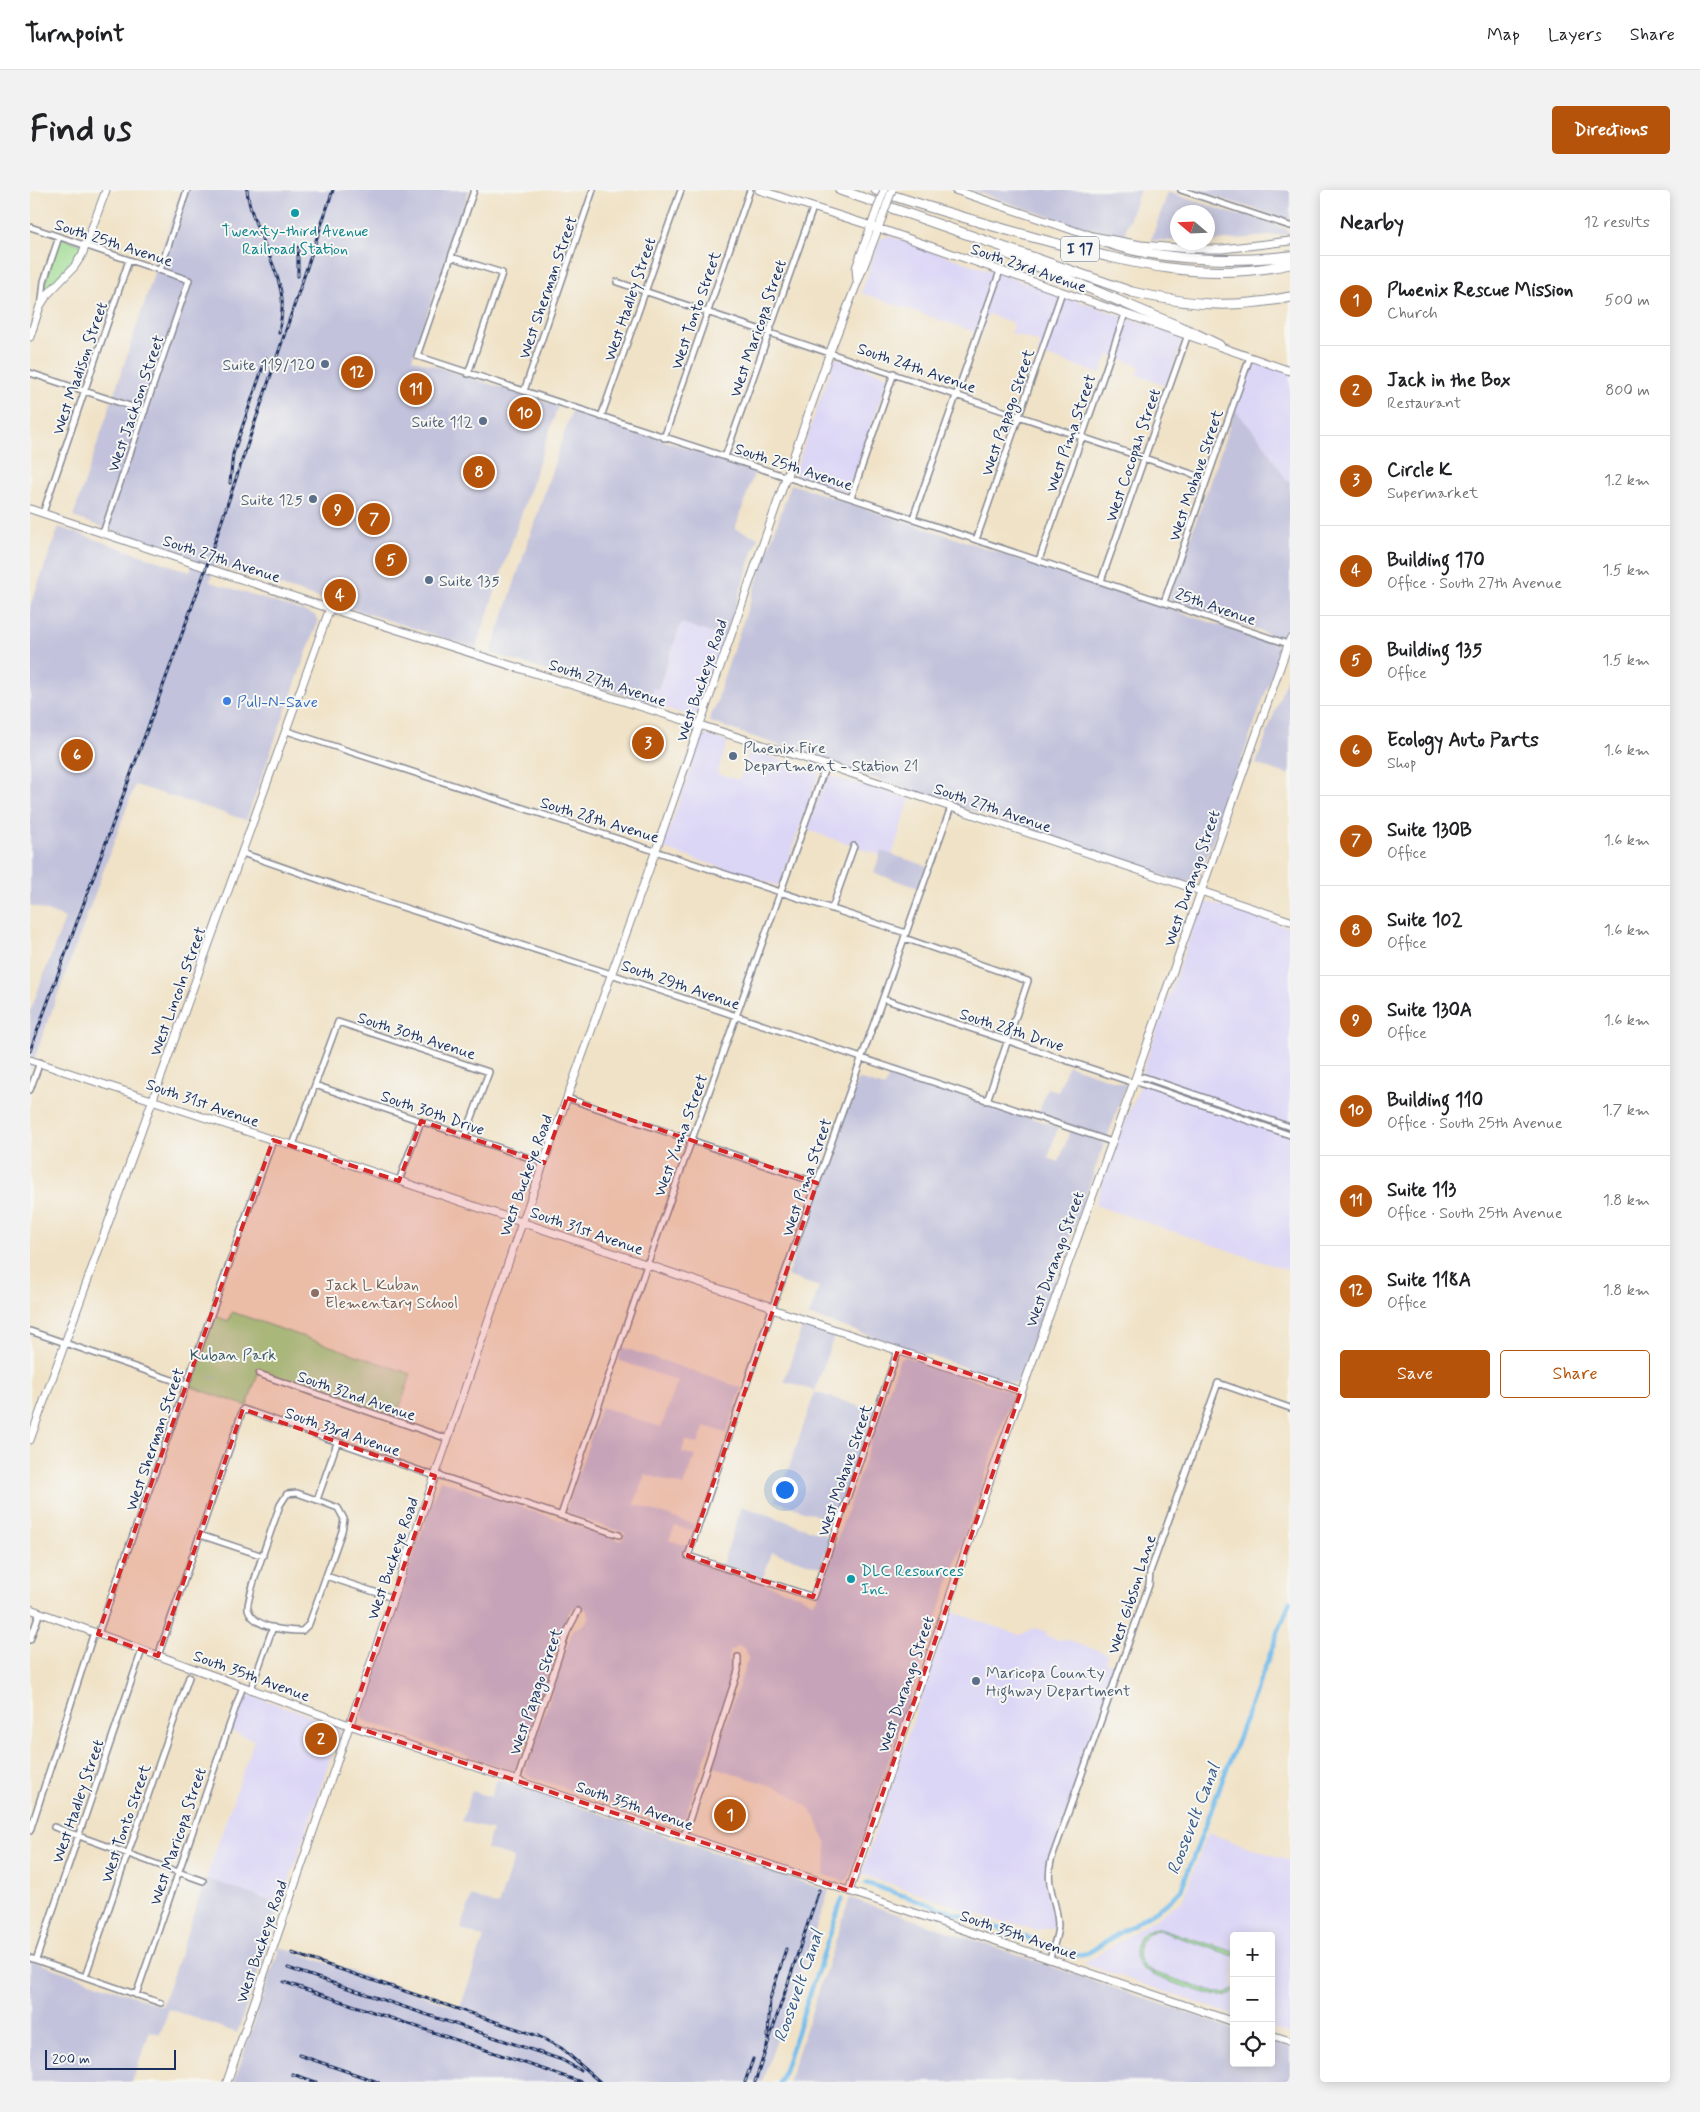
<!DOCTYPE html>
<html lang="en">
<head>
<meta charset="utf-8">
<style>
  body { margin:0; font-family:Mynerve,sans-serif; background:#f2f2f2; color:#202124 }
  .controls { position:absolute; right:15px; bottom:15px; display:grid; overflow:hidden; border-radius:5px; box-shadow:0 2px 12px #0003 }
  .controls button { width:45px; height:45px; display:grid; place-items:center; padding:0; border:0; border-bottom:1px solid #e0e0e0; background:#fff; color:#202124; font:25px sans-serif }
  .compass { position:absolute; left:1140px; top:15px; width:45px; height:45px; border-radius:50%; background:#fff; box-shadow:0 2px 12px #0003; rotate:289deg }
  .scale { position:absolute; left:15px; bottom:12px; width:131px; box-sizing:border-box; padding-left:5px; border:2px solid #1b2f5e; border-top:0; font-size:14px; line-height:18px; white-space:nowrap; color:#1b2f5e; -webkit-text-stroke:4px #f6f6f2; paint-order:stroke }
  .you { position:absolute; left:754px; top:1299px; width:18px; height:18px; margin:-12px; border:4px solid #fff; border-radius:50%; background:#1a73e8; box-shadow:0 0 0 8px #1a73e833 }
  .badge { display:grid; place-items:center; width:32px; height:32px; border-radius:50%; background:#b45309; color:#fff; font-size:16px; font-weight:700 }
  .pin { position:absolute; translate:-50% -50%; border:2px solid #fff; box-shadow:0 1px 5px #0006 }
  .list { margin:0; padding:0; list-style:none }
  h2 { display:flex; justify-content:space-between; align-items:center; height:65px; margin:0; padding:0 20px; font-size:21px }
  h2 small { font-size:16px; font-weight:400; color:#757577 }
  .list li { display:grid; grid-template-columns:32px 1fr auto; gap:15px; align-items:center; box-sizing:border-box; height:90px; padding:0 20px; border-top:1px solid #e0e0e0 }
  .list b { display:block; font-size:19px; white-space:nowrap }
  .list p { margin:0; font-size:16px; white-space:nowrap; color:#757577 }
  .list em { font-size:16px; font-style:normal; color:#757577 }
  .actions { display:flex; gap:10px; padding:15px 20px }
  .actions a { flex:1; padding:11px 0; border:1px solid #b45309; border-radius:5px; text-align:center; font-size:18px; color:#b45309 }
  .actions .main { background:#b45309; color:#fff }
  .icon { flex:none; width:28px; height:28px; fill:none; stroke:currentColor; stroke-width:2; stroke-linecap:round; stroke-linejoin:round }
  .map { position:relative; flex:none; width:1260px; height:1892px; overflow:hidden; border-radius:5px }
  header { display:flex; align-items:center; gap:30px; box-sizing:border-box; height:70px; padding:0 25px; background:#fff; border-bottom:1px solid #e0e0e0 }
  header strong { font-size:24px }
  nav { display:flex; gap:28px; margin-inline-start:auto; font-size:18px }
  .intro { display:flex; align-items:center; justify-content:space-between; box-sizing:border-box; height:120px; padding:0 30px }
  h1 { margin:0; font-size:35px }
  .button { padding:12px 22px; border-radius:5px; background:#b45309; color:#fff; font-size:18px; font-weight:700 }
  main { display:flex; gap:30px; padding:0 30px }
  aside { flex:1; background:#fff; border-radius:5px; box-shadow:0 2px 12px #0003 }
  .map>svg:first-child { display:block }
  .built { fill:#dcd6f6 }
  .industrial { fill:#c2c2dc }
  .green { fill:#9edb90; stroke:#5c8577 }
  .lines { fill:none; stroke-linecap:round; stroke-linejoin:round }
  .stream { stroke:#75bded; stroke-width:1 }
  .canal { stroke:#75bded; stroke-width:4.5 }
  .street-casing { stroke:#868892; stroke-width:8 }
  .secondary-casing { stroke:#868892; stroke-width:9 }
  .highway-casing { stroke:#868892; stroke-width:11 }
  .street { stroke:#fff; stroke-width:5 }
  .secondary { stroke:#fff; stroke-width:7 }
  .highway { stroke:#fff; stroke-width:9 }
  .rail-casing { stroke:#1b2f5e; stroke-width:3 }
  .rail { stroke:#f6f6f2; stroke-width:1; stroke-dasharray:4; stroke-linecap:butt }
  .secondary-bridge-casing { stroke:#868892; stroke-width:9; stroke-linecap:butt }
  .secondary-bridge { stroke:#fff; stroke-width:7 }
  .marked { fill:#d62828; fill-opacity:0.2; stroke:#d62828; stroke-width:4; stroke-dasharray:10 6; stroke-linejoin:round }
  .culture-dot { fill:#0f9aa8; stroke:#f6f6f2; stroke-width:2 }
  .service-dot { fill:#5c6f8a; stroke:#f6f6f2; stroke-width:2 }
  .shop-dot { fill:#3f7fe0; stroke:#f6f6f2; stroke-width:2 }
  .education-dot { fill:#8d6e63; stroke:#f6f6f2; stroke-width:2 }
  .labels { text-anchor:middle; stroke-width:4; stroke-linejoin:round; paint-order:stroke }
  .shield { fill:#f6f6f2; stroke:#5d6b8a; stroke-width:1 }
  .shield-label { font-size:15px; font-weight:bold; fill:#1b2f5e }
  .culture-label { font-size:16px; fill:#0d838f; stroke:#f6f6f2 }
  .street-label { font-size:16px; fill:#1b2f5e; stroke:#f6f6f2 }
  .service-label { font-size:16px; fill:#4e5e75; stroke:#f6f6f2; text-anchor:end }
  .shop-label { font-size:16px; fill:#366cbe; stroke:#f6f6f2; text-anchor:start }
  .education-label { font-size:16px; fill:#785e54; stroke:#f6f6f2; text-anchor:start }
  .park-label { font-size:16px; fill:#3c5a6a; stroke:#f6f6f2 }
  .water-label { font-size:18px; font-style:italic; fill:#365a89; stroke:#f6f6f2 }
</style>
</head>
<body>
<header>
<strong>Turnpoint</strong>
<nav><a>Map</a><a>Layers</a><a>Share</a></nav>
</header>
<div class="intro"><h1>Find us</h1><a class="button">Directions</a></div>
<main>
<div class="map">
<svg width="1260" height="1892" viewBox="0 0 1260 1892">
  <rect width="100%" height="100%" fill="#f6f6f2"/>
  <filter id="ink" filterUnits="userSpaceOnUse"><feTurbulence type="fractalNoise" baseFrequency=".02" numOctaves="2"/><feDisplacementMap in="SourceGraphic" scale="10" xChannelSelector="R" yChannelSelector="G"/><feConvolveMatrix kernelMatrix="1 2 1 2 8 2 1 2 1" color-interpolation-filters="sRGB"/></filter>
  <filter id="wash" filterUnits="userSpaceOnUse"><feTurbulence type="fractalNoise" baseFrequency=".0096" numOctaves="4" result="noise"/><feDisplacementMap in="SourceGraphic" scale="20" xChannelSelector="R" yChannelSelector="G"/><feGaussianBlur stdDeviation="1.12" result="paint"/><feColorMatrix in="noise" values="0 0 0 0 0 0 0 0 0 0 0 0 0 0 0 0 0 1.4 0 .05"/><feComposite in="paint" operator="in"/></filter>
  <g filter="url(#wash)">
    <rect width="100%" height="100%" fill="#f0e2c6"/>
    <path class="built" d="M859,46L1153,147L1137,196L1107,185L1110,176L1078,165L1070,184L1008,163L1011,153L981,143L984,133L958,124L951,144L831,103L849,51L852,48Z
      M807,168L856,185L858,188L819,299L815,302L768,287L765,281L804,170Z
      M1228,172L1260,183V292L1257,291L1232,251L1205,220L1220,177L1223,173Z
      M651,433L695,448L667,524L663,527L618,513L624,498L629,499Z
      M676,545L698,552L687,583L709,590L720,559L789,583L749,696L634,659L633,657L672,547Z
      M797,585L880,609L862,665L852,661L850,665L777,640Z
      M1178,712L1260,738V1081L1065,1015L1088,948L1108,902L1114,877L1171,715Z
      M920,1421L990,1445L1005,1438L1017,1442L1016,1446L1030,1450L1033,1449L1078,1464L1075,1472L1087,1476L1016,1684V1695L1025,1737L1004,1740L978,1731L976,1734L831,1684Z
      M215,1503L306,1535L310,1540L251,1715L176,1688L224,1550L200,1541Z
      M1178,1643L1260,1671V1844L1241,1838V1746H1204V1825L1054,1774L1152,1711Z"/>
    <path class="industrial" d="M152,0H439L382,169L528,216L446,458L185,375L180,392L285,425L288,431L216,630L105,595L0,880V822L35,728L0,715V416L29,337L160,382L164,368L43,327Z
      M941,0H1110L1094,45L1042,34Z
      M1164,0H1260V30Z
      M1138,2L1210,26L1211,23L1256,39L1258,44L1178,52V22H1148L1147,51L1121,50Z
      M542,220L725,281L705,339L728,347L695,448L651,433L628,500L624,498L618,513L461,463Z
      M1205,220L1232,251L1257,291L1260,292V435L1256,446L1252,449L1139,409Z
      M761,294L1249,455L1251,459L1169,689L1156,692L1149,691L680,532L679,529L687,513L692,492Z
      M1260,479V585L1226,574Z
      M851,661L897,676L889,698L844,683Z
      M1038,875L1096,895L1077,948L1008,925L1017,898L1028,902Z
      M861,880L1028,937L1018,968L1029,972L1040,941L1072,952L1074,954L989,1190L985,1194L781,1126L778,1129L789,1097L757,1086L828,889L855,897Z
      M774,1132L805,1143L785,1201L754,1191Z
      M592,1157L712,1198L696,1243L675,1236L668,1254L655,1250L652,1262L665,1266L653,1296L615,1284L604,1314L665,1335L663,1341L645,1336L639,1350L657,1356L654,1367L771,1406L782,1412L786,1410L870,1168L874,1166L978,1201L982,1206L819,1688L814,1691L794,1685L797,1666L796,1652L786,1628L778,1617L754,1600L681,1576L718,1468L715,1458L709,1456L700,1461L699,1470L705,1480L653,1633L649,1636L496,1585L495,1580L543,1440L556,1433L558,1429L557,1421L554,1418L545,1417L539,1423L485,1580H480L335,1531L331,1527L368,1409L410,1290L592,1351L595,1343L538,1324L536,1320L571,1217L631,1237L648,1191L588,1170Z
      M785,1202L844,1221L806,1332L745,1311L750,1295H753Z
      M712,1316L801,1347L790,1377L742,1362L733,1388L692,1374Z
      M467,1589L799,1701L732,1892H204L250,1757L430,1818L454,1748L431,1739L442,1706L468,1716L484,1668L456,1659L462,1640L432,1631L442,1601L461,1607Z
      M176,1688L251,1715L207,1843L139,1819L130,1844L120,1841L102,1892H0V1770L132,1816Z
      M820,1708L1204,1839V1873H1241V1852L1260,1858V1892H758Z"/>
    <path class="green" d="M29,47L56,56L52,65L17,105L13,101Z
      M202,1122L381,1184L366,1228L229,1180L217,1216L159,1196L183,1125L198,1131Z
      M1128,1738L1204,1762V1766L1128,1740L1118,1743L1109,1753L1108,1766L1112,1775L1120,1781L1186,1803H1195L1204,1799V1802L1195,1806H1186C1170,1801 1122,1788 1112,1778C1105,1772 1103,1761 1107,1753C1110,1743 1119,1739 1128,1738Z"/>
    <g class="lines">
      <path class="stream" d="M178,1186L184,1188
        M185,1188H187"/>
      <path class="canal" d="M836,1693L1048,1765L1058,1763L1139,1712L1151,1700L1260,1411
        M750,1892L812,1709"/>
    </g>
  </g>
  <g filter="url(#ink)">
    <g class="lines">
      <g class="street-casing">
        <path id="street" d="M444,0L387,166L821,308L1258,454
          M1151,0L1260,36
          M0,37L159,90L73,343
          M421,67L472,83L438,184
          M130,80L157,0
          M587,92L1177,289
          M12,110L14,91L29,47
          M0,183L115,221
          M494,201L563,0
          M571,227L651,0
          M634,248L720,0
          M695,267L783,18
          M821,308L864,183
          M13,323L99,70
          M883,328L970,81
          M946,350L1032,102
          M1009,370L1095,124
          M1071,391L1157,147
          M1134,412L1220,167
          M257,541L876,743
          M212,663L319,700L569,780L1082,952
          M802,718L824,656
          M874,748L998,791L957,911
          M853,809L1104,893
          M1105,889L1112,894L1260,945
          M1105,889L1114,887L1260,937
          M285,895L514,973
          M0,900L10,872
          M537,908L787,993
          M263,955L308,832L459,882L435,946
          M369,991L391,931
          M0,1141L157,1195
          M868,1160L783,1407L658,1366L742,1119L921,617
          M229,1184L418,1249
          M405,1284L589,1345
          M287,1310L267,1303L257,1304L250,1315C245,1330 215,1411 218,1419C223,1438 256,1441 272,1441L279,1434L312,1341L314,1329L308,1318L287,1310L307,1253
          M531,1325L617,1075L796,575
          M170,1345L233,1366
          M296,1386L363,1408
          M68,1444L243,950
          M0,1450L10,1422
          M128,1466L213,1219L405,1286
          M221,1499L243,1437
          M487,1590L537,1442L548,1421
          M24,1637L173,1691
          M0,1641L64,1442
          M654,1646L708,1481V1467
          M0,1768L131,1813
          M1020,1768C1023,1757 1028,1746 1028,1734C1027,1711 1015,1696 1021,1671L1119,1395L1120,1382L1188,1193L1260,1218
          M6,1770L112,1460
          M55,1787L159,1487
          M106,1805L213,1496"/>
      </g>
      <g class="secondary-casing">
        <path id="secondary" d="M729,0L848,38L1260,181
          M925,0L1057,45L1111,55L1161,59H1192L1260,51
          M827,90L826,78L845,25
          M0,147L10,116L17,105L44,77L52,65L76,0
          M0,319L292,416L796,575L1260,731
          M0,870L243,950L263,955L737,1115L742,1119L991,1201
          M0,1250L300,418
          M0,1419L319,1535L852,1712L1204,1832
          M819,1701L967,1269L1105,889L1260,449
          M1241,1845L1260,1851
          M197,1892L486,1050L626,660L800,162C817,117 836,73 852,28"/>
      </g>
      <g class="highway-casing">
        <path id="highway" d="M810,0L1102,102C1160,115 1201,119 1260,107
          M846,0C899,18 952,33 1006,48C1093,71 1170,94 1260,74
          M1057,45C1113,71 1200,73 1260,66
          M976,63L1160,141L1189,155"/>
      </g>
      <use href="#street" class="street"/>
      <use href="#secondary" class="secondary"/>
      <use href="#highway" class="highway"/>
      <g class="rail-casing">
        <path id="rail" d="M217,0C221,37 247,70 252,108C253,120 251,131 249,143
          M268,86V57
          M200,293L203,264L236,168
          M0,861L176,378L303,0
          M262,1763L508,1846L531,1858L570,1892
          M258,1778L532,1870L550,1880
          M254,1792L551,1892
          M738,1847L740,1809L756,1759
          M269,1865L348,1892
          M262,1884L286,1892
          M715,1892L723,1869
          M725,1892L789,1700"/>
      </g>
      <use href="#rail" class="rail"/>
      <g class="secondary-bridge-casing">
        <path id="secondary-bridge" d="M845,25L854,0
          M852,28L862,0"/>
      </g>
      <use href="#secondary-bridge" class="secondary-bridge"/>
    </g>
  </g>
  <path class="marked" d="M537,908L787,993L658,1366L783,1407L868,1160L991,1201L819,1701L319,1535L405,1286L213,1219L128,1466L68,1444L243,950L369,991L391,931L514,973Z"/>
  <g class="culture-dot">
    <circle cx="265" cy="23" r="5"/>
    <circle cx="821" cy="1389" r="5"/>
  </g>
  <g class="service-dot">
    <circle cx="295" cy="174" r="5"/>
    <circle cx="453" cy="231" r="5"/>
    <circle cx="283" cy="309" r="5"/>
    <circle cx="399" cy="390" r="5"/>
    <circle cx="703" cy="566" r="5"/>
    <circle cx="946" cy="1491" r="5"/>
  </g>
  <circle class="shop-dot" cx="197" cy="511" r="5"/>
  <circle class="education-dot" cx="285" cy="1103" r="5"/>
  <g class="labels">
    <rect class="shield" x="1031" y="46.5" width="38" height="25" rx="4"/>
    <g class="shield-label">
      <text x="1050" y="64">I 17</text>
    </g>
    <g class="culture-label">
      <text x="265" y="46">Twenty-third Avenue<tspan x="265" dy="18">Railroad Station</tspan></text>
      <text x="831" y="1386" text-anchor="start">DLC Resources<tspan x="831" dy="18">Inc.</tspan></text>
    </g>
    <g class="street-label">
      <text transform="translate(84 52) rotate(18)" y="6">South 25th Avenue</text>
      <text transform="translate(999 77) rotate(19)" y="6">South 23rd Avenue</text>
      <text transform="translate(517 97) rotate(-71)" y="6">West Sherman Street</text>
      <text transform="translate(599 109) rotate(-71)" y="6">West Hadley Street</text>
      <text transform="translate(665 120) rotate(-71)" y="6">West Tonto Street</text>
      <text transform="translate(727 138) rotate(-71)" y="6">West Maricopa Street</text>
      <text transform="translate(887 177) rotate(19)" y="6">South 24th Avenue</text>
      <text transform="translate(49 178) rotate(-71)" y="6">West Madison Street</text>
      <text transform="translate(105 213) rotate(-71)" y="6">West Jackson Street</text>
      <text transform="translate(977 222) rotate(-71)" y="6">West Papago Street</text>
      <text transform="translate(1040 243) rotate(-71)" y="6">West Pima Street</text>
      <text transform="translate(1102 265) rotate(-71)" y="6">West Cocopah Street</text>
      <text transform="translate(764 276) rotate(18)" y="6">South 25th Avenue</text>
      <text transform="translate(1165 285) rotate(-71)" y="6">West Mohave Street</text>
      <text transform="translate(192 368) rotate(18)" y="6">South 27th Avenue</text>
      <text transform="translate(1186 416) rotate(19)" y="6">25th Avenue</text>
      <text transform="translate(671 490) rotate(-71)" y="6">West Buckeye Road</text>
      <text transform="translate(578 492) rotate(18)" y="6">South 27th Avenue</text>
      <text transform="translate(963 617) rotate(19)" y="6">South 27th Avenue</text>
      <text transform="translate(570 629) rotate(17)" y="6">South 28th Avenue</text>
      <text transform="translate(1161 688) rotate(-71)" y="6">West Durango Street</text>
      <text transform="translate(651 794) rotate(19)" y="6">South 29th Avenue</text>
      <text transform="translate(147 801) rotate(-70)" y="6">West Lincoln Street</text>
      <text transform="translate(982 839) rotate(18)" y="6">South 28th Drive</text>
      <text transform="translate(387 845) rotate(18)" y="6">South 30th Avenue</text>
      <text transform="translate(173 912) rotate(19)" y="6">South 31st Avenue</text>
      <text transform="translate(403 922) rotate(19)" y="6">South 30th Drive</text>
      <text transform="translate(650 945) rotate(-70)" y="6">West Yuma Street</text>
      <text transform="translate(495 985) rotate(-70)" y="6">West Buckeye Road</text>
      <text transform="translate(776 987) rotate(-71)" y="6">West Pima Street</text>
      <text transform="translate(557 1040) rotate(19)" y="6">South 31st Avenue</text>
      <text transform="translate(1024 1069) rotate(-70)" y="6">West Durango Street</text>
      <text transform="translate(327 1205) rotate(19)" y="6">South 32nd Avenue</text>
      <text transform="translate(313 1241) rotate(19)" y="6">South 33rd Avenue</text>
      <text transform="translate(124 1249) rotate(-71)" y="6">West Sherman Street</text>
      <text transform="translate(814 1280) rotate(-71)" y="6">West Mohave Street</text>
      <text transform="translate(362 1368) rotate(-71)" y="6">West Buckeye Road</text>
      <text transform="translate(1101 1404) rotate(-72)" y="6">West Gibson Lane</text>
      <text transform="translate(222 1485) rotate(20)" y="6">South 35th Avenue</text>
      <text transform="translate(875 1494) rotate(-71)" y="6">West Durango Street</text>
      <text transform="translate(505 1501) rotate(-71)" y="6">West Papago Street</text>
      <text transform="translate(47 1611) rotate(-71)" y="6">West Hadley Street</text>
      <text transform="translate(605 1615) rotate(19)" y="6">South 35th Avenue</text>
      <text transform="translate(95 1633) rotate(-71)" y="6">West Tonto Street</text>
      <text transform="translate(147 1646) rotate(-71)" y="6">West Maricopa Street</text>
      <text transform="translate(989 1744) rotate(19)" y="6">South 35th Avenue</text>
      <text transform="translate(231 1751) rotate(-71)" y="6">West Buckeye Road</text>
    </g>
    <g class="service-label">
      <text x="285" y="180">Suite 119/120</text>
      <text x="443" y="237">Suite 112</text>
      <text x="273" y="315">Suite 125</text>
      <text x="409" y="396" text-anchor="start">Suite 135</text>
      <text x="713" y="563" text-anchor="start">Phoenix Fire<tspan x="713" dy="18">Department - Station 21</tspan></text>
      <text x="956" y="1488" text-anchor="start">Maricopa County<tspan x="956" dy="18">Highway Department</tspan></text>
    </g>
    <g class="shop-label">
      <text x="207" y="517">Pull-N-Save</text>
    </g>
    <g class="education-label">
      <text x="295" y="1100">Jack L Kuban<tspan x="295" dy="18">Elementary School</tspan></text>
    </g>
    <g class="park-label">
      <text x="203" y="1170">Kuban Park</text>
    </g>
    <g class="water-label">
      <text transform="translate(1163 1629) rotate(-69)" y="6">Roosevelt Canal</text>
      <text transform="translate(768 1796) rotate(-71)" y="6">Roosevelt Canal</text>
    </g>
  </g>
</svg>
<div class="controls">
<button>+</button>
<button>−</button>
<button><svg class="icon" aria-label="locate" viewBox="0 0 24 24"><circle cx="12" cy="12" r="6"/><path d="M12 2v4M12 18v4M2 12h4M18 12h4"/></svg></button>
</div>
<svg class="compass" viewBox="-18 -18 36 36"><path d="M0-13l5 13h-10z" fill="#e53935"/><path d="M0 13l5-13h-10z" fill="#757577"/></svg>
<div class="scale">200 m</div>
<div class="you"></div>
<div class="pin badge" style="left:700px;top:1625px">1</div>
<div class="pin badge" style="left:291px;top:1549px">2</div>
<div class="pin badge" style="left:618px;top:553px">3</div>
<div class="pin badge" style="left:310px;top:405px">4</div>
<div class="pin badge" style="left:361px;top:370px">5</div>
<div class="pin badge" style="left:47px;top:565px">6</div>
<div class="pin badge" style="left:344px;top:329px">7</div>
<div class="pin badge" style="left:449px;top:282px">8</div>
<div class="pin badge" style="left:308px;top:320px">9</div>
<div class="pin badge" style="left:495px;top:223px">10</div>
<div class="pin badge" style="left:386px;top:199px">11</div>
<div class="pin badge" style="left:327px;top:182px">12</div>
</div>
<aside>
<h2>Nearby<small>12 results</small></h2>
<ul class="list">
<li><span class="badge">1</span><div><b>Phoenix Rescue Mission</b><p>Church</p></div><em>500 m</em></li>
<li><span class="badge">2</span><div><b>Jack in the Box</b><p>Restaurant</p></div><em>800 m</em></li>
<li><span class="badge">3</span><div><b>Circle K</b><p>Supermarket</p></div><em>1.2 km</em></li>
<li><span class="badge">4</span><div><b>Building 170</b><p>Office · South 27th Avenue</p></div><em>1.5 km</em></li>
<li><span class="badge">5</span><div><b>Building 135</b><p>Office</p></div><em>1.5 km</em></li>
<li><span class="badge">6</span><div><b>Ecology Auto Parts</b><p>Shop</p></div><em>1.6 km</em></li>
<li><span class="badge">7</span><div><b>Suite 130B</b><p>Office</p></div><em>1.6 km</em></li>
<li><span class="badge">8</span><div><b>Suite 102</b><p>Office</p></div><em>1.6 km</em></li>
<li><span class="badge">9</span><div><b>Suite 130A</b><p>Office</p></div><em>1.6 km</em></li>
<li><span class="badge">10</span><div><b>Building 110</b><p>Office · South 25th Avenue</p></div><em>1.7 km</em></li>
<li><span class="badge">11</span><div><b>Suite 113</b><p>Office · South 25th Avenue</p></div><em>1.8 km</em></li>
<li><span class="badge">12</span><div><b>Suite 118A</b><p>Office</p></div><em>1.8 km</em></li>
</ul>
<div class="actions"><a class="main">Save</a><a>Share</a></div>
</aside>
</main>
</body>
</html>
